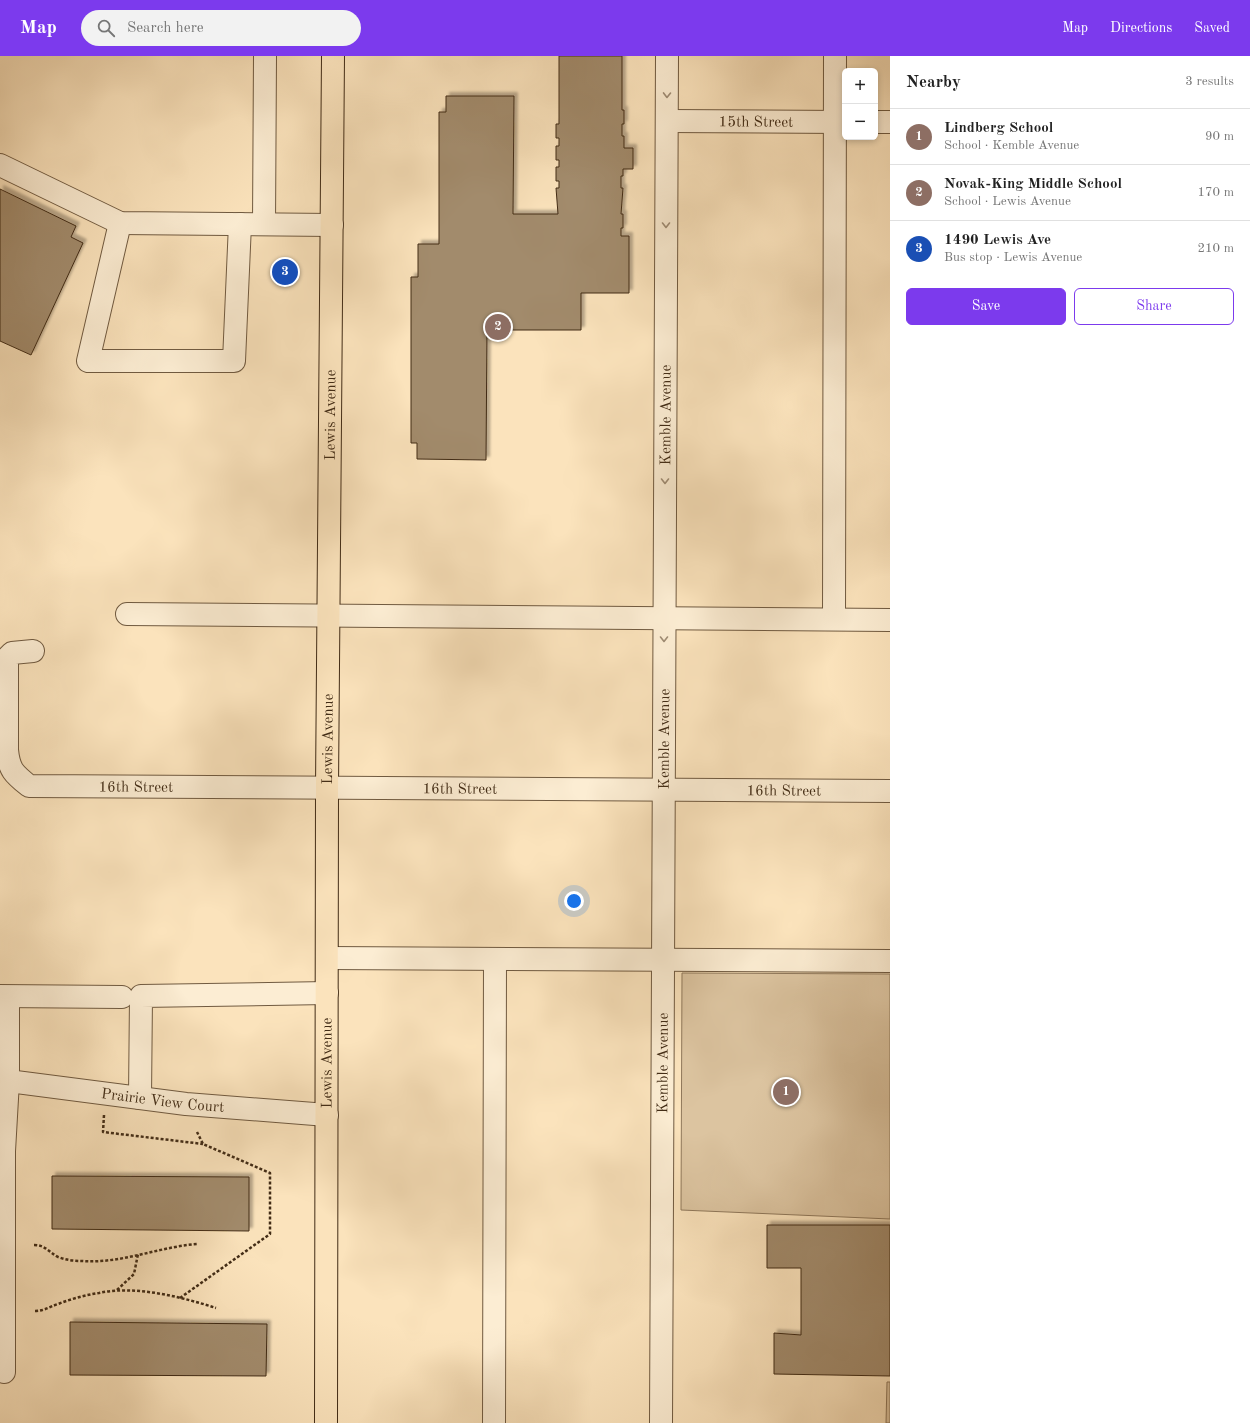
<!DOCTYPE html>
<html lang="en">
<head>
<meta charset="utf-8">
<style>
  body { margin:0; font-family:"Old Standard TT",serif; background:#f2f2f2; color:#222 }
  .controls { position:absolute; right:12px; top:12px; display:grid; overflow:hidden; border-radius:6px; box-shadow:0 2px 6px #0003 }
  .controls button { width:36px; height:36px; display:grid; place-items:center; padding:0; border:0; border-bottom:1px solid #e0e0e0; background:#fff; color:#222; font:20px sans-serif }
  .you { position:absolute; left:574px; top:845px; width:14px; height:14px; margin:-10px; border:3px solid #fff; border-radius:50%; background:#1a73e8; box-shadow:0 0 0 6px #1a73e833 }
  .badge { display:grid; place-items:center; width:26px; height:26px; border-radius:50%; background:#7c3aed; color:#fff; font-size:13px; font-weight:700 }
  .pin { position:absolute; translate:-50% -50%; border:2px solid #fff; box-shadow:0 1px 4px #0006 }
  .list { margin:0; padding:0; list-style:none }
  h2 { display:flex; justify-content:space-between; align-items:center; height:52px; margin:0; padding:0 16px; font-size:17px }
  h2 small { font-size:13px; font-weight:400; color:#767676 }
  .list li { display:grid; grid-template-columns:26px 1fr auto; gap:12px; align-items:center; box-sizing:border-box; height:56px; padding:0 16px; border-top:1px solid #e0e0e0 }
  .list b { display:block; font-size:15px; white-space:nowrap }
  .list p { margin:0; font-size:13px; white-space:nowrap; color:#767676 }
  .list em { font-size:13px; font-style:normal; color:#767676 }
  .actions { display:flex; gap:8px; padding:12px 16px }
  .actions a { flex:1; padding:9px 0; border:1px solid #7c3aed; border-radius:6px; text-align:center; font-size:14px; color:#7c3aed }
  .actions .main { background:#7c3aed; color:#fff }
  .icon { flex:none; width:22px; height:22px; fill:none; stroke:currentColor; stroke-width:2; stroke-linecap:round; stroke-linejoin:round }
  .map { position:relative; flex:none; width:890px; height:1367px; overflow:hidden }
  header { display:flex; align-items:center; gap:24px; box-sizing:border-box; height:56px; padding:0 20px; background:#7c3aed; color:#fff }
  header strong { font-size:19px }
  nav { display:flex; gap:22px; margin-inline-start:auto; font-size:14px }
  .search { width:280px; height:36px; background:#f2f2f2; display:flex; align-items:center; gap:10px; box-sizing:border-box; padding:0 14px; border-radius:22px; color:#767676; font-size:15px }
  main { display:flex }
  aside { flex:1; background:#fff }
  .map>svg:first-child { display:block }
  .green { fill:#dcc4a0; stroke:#8f785b }
  .building { fill:#a28b6c; stroke:#422c16; filter:url(#shadow) }
  .lines { fill:none; stroke-linecap:round; stroke-linejoin:round }
  .minor-casing { stroke:#705a40; stroke-width:24 }
  .major-casing { stroke:#422c16; stroke-width:24 }
  .path { stroke:#422c16; stroke-width:2.5; stroke-dasharray:3 2; stroke-linecap:butt }
  .minor { stroke:#fcedd3; stroke-width:22 }
  .major { stroke:#fbe3bc; stroke-width:22 }
  .oneway { stroke:#9f8c74 }
  .labels { text-anchor:middle; stroke-width:3.5; stroke-linejoin:round; paint-order:stroke }
  .street-label { font-size:15px; fill:#422c16; stroke:#fcedd3 }
</style>
</head>
<body>
<header>
<strong>Map</strong>
<div class="search"><svg class="icon" aria-label="search" viewBox="0 0 24 24"><circle cx="10" cy="10" r="6"/><path d="M15 15l6 6"/></svg>Search here</div>
<nav><a>Map</a><a>Directions</a><a>Saved</a></nav>
</header>
<main>
<div class="map">
<svg width="890" height="1367" viewBox="0 0 890 1367">
  <defs>
    <filter id="shadow"><feDropShadow dx="3.5" dy="-3.5" stdDeviation="1" flood-color="#0004"/></filter>
  </defs>
  <rect width="100%" height="100%" fill="#fbe3bc"/>
  <filter id="stains"><feTurbulence type="fractalNoise" baseFrequency=".005" numOctaves="4"/><feColorMatrix values="0 0 0 0 .2 0 0 0 0 .09 0 0 0 0 .02 0 0 0 .5 -.17"/></filter>
  <radialGradient id="worn" r=".72"><stop offset=".6" stop-color="#630" stop-opacity="0"/><stop offset="1" stop-color="#630" stop-opacity=".3"/></radialGradient>
  <path class="green" d="M682,917L890,918V1163L681,1154Z
    M887,1326H890V1367H886Z"/>
  <path class="building" d="M559,0H622V54H624V68H622V80H624V92H633V113H623V120H621V132H623L621,158H623V172H621V180H629V237H581V274H487L486,404L417,403V387H411V221H418V188H439V56H446V40H514L513,158H558L556,132H559V125H556V111H559V104H556V90H559V82H556V68H559Z
    M0,133L76,170L71,181L83,187L31,299L0,285Z
    M52,1120L249,1121V1175L52,1173Z
    M767,1169H890V1320L774,1318V1277L801,1279V1212H767Z
    M70,1266L267,1268L266,1320L70,1319Z"/>
  <g class="lines">
    <g class="minor-casing">
      <g id="minor">
        <path id="s1" d="M667,65L845,66"/>
        <path d="M875,66H890"/>
        <path d="M0,109L120,167L332,169"/>
        <path d="M120,167L88,305H234L240,168"/>
        <path d="M264,168L265,0"/>
        <path d="M127,558L890,564"/>
        <path d="M834,563L835,0"/>
        <path id="s2" d="M33,595L12,597L7,602V694C9,714 14,718 29,730L890,735"/>
        <path d="M327,902L890,905"/>
        <path d="M0,940L122,941"/>
        <path id="s3" d="M0,1024L186,1048L327,1059"/>
        <path d="M140,1042L141,940L327,937"/>
        <path d="M4,1316V1095L8,1025V941"/>
        <path d="M494,1367L495,903"/>
        <path id="s4" d="M661,1367L667,0"/>
      </g>
    </g>
    <g class="major-casing">
      <g id="major">
        <path id="s5" d="M326,1367L327,732L333,0"/>
      </g>
    </g>
    <path class="path" d="M104,1059L103,1076L203,1088
      M34,1189C45,1189 49,1196 58,1201C66,1204 74,1205 82,1205C121,1208 158,1191 197,1188
      M117,1234L134,1218L138,1198
      M180,1242L270,1178V1117L203,1088L197,1076
      M35,1255C44,1255 49,1251 58,1248C71,1243 85,1239 99,1237C135,1229 182,1241 216,1252"/>
    <use href="#minor" class="minor"/>
    <use href="#major" class="major"/>
  </g>
  <defs><path id="oneway-chevron" d="M-2-3.5L2.5 0L-2 3.5" fill="none" stroke-width="1.6" stroke-linecap="round" stroke-linejoin="round"/></defs>
  <g class="oneway">
    <use href="#oneway-chevron" transform="translate(667 39) rotate(91)"/>
    <use href="#oneway-chevron" transform="translate(666 169) rotate(90)"/>
    <use href="#oneway-chevron" transform="translate(665 425) rotate(90)"/>
    <use href="#oneway-chevron" transform="translate(664 583) rotate(90)"/>
  </g>
  <g class="labels">
    <g class="street-label">
      <text dy="5" stroke="none"><textPath href="#s1" startOffset="89">15th Street</textPath></text>
      <text dy="5" stroke="none"><textPath href="#s5" startOffset="1008">Lewis Avenue</textPath></text>
      <text dy="5" stroke="none"><textPath href="#s4" startOffset="1008">Kemble Avenue</textPath></text>
      <text dy="5" stroke="none"><textPath href="#s5" startOffset="684">Lewis Avenue</textPath></text>
      <text dy="5" stroke="none"><textPath href="#s4" startOffset="684">Kemble Avenue</textPath></text>
      <text dy="5" stroke="none"><textPath href="#s2" startOffset="271">16th Street</textPath></text>
      <text dy="5" stroke="none"><textPath href="#s2" startOffset="595">16th Street</textPath></text>
      <text dy="5" stroke="none"><textPath href="#s2" startOffset="919">16th Street</textPath></text>
      <text dy="5" stroke="none"><textPath href="#s5" startOffset="360">Lewis Avenue</textPath></text>
      <text dy="5" stroke="none"><textPath href="#s4" startOffset="360">Kemble Avenue</textPath></text>
      <text dy="5" stroke="none"><textPath href="#s3" startOffset="164">Prairie View Court</textPath></text>
    </g>
  </g>
  <rect width="100%" height="100%" filter="url(#stains)"/>
  <rect width="100%" height="100%" fill="url(#worn)"/>
</svg>
<div class="controls">
<button>+</button>
<button>−</button>
</div>
<div class="you"></div>
<div class="pin badge" style="left:786px;top:1036px;background:#8d6e63">1</div>
<div class="pin badge" style="left:498px;top:271px;background:#8d6e63">2</div>
<div class="pin badge" style="left:285px;top:216px;background:#1a4fb4">3</div>
</div>
<aside>
<h2>Nearby<small>3 results</small></h2>
<ul class="list">
<li><span class="badge" style="background:#8d6e63">1</span><div><b>Lindberg School</b><p>School · Kemble Avenue</p></div><em>90 m</em></li>
<li><span class="badge" style="background:#8d6e63">2</span><div><b>Novak-King Middle School</b><p>School · Lewis Avenue</p></div><em>170 m</em></li>
<li><span class="badge" style="background:#1a4fb4">3</span><div><b>1490 Lewis Ave</b><p>Bus stop · Lewis Avenue</p></div><em>210 m</em></li>
</ul>
<div class="actions"><a class="main">Save</a><a>Share</a></div>
</aside>
</main>
</body>
</html>
